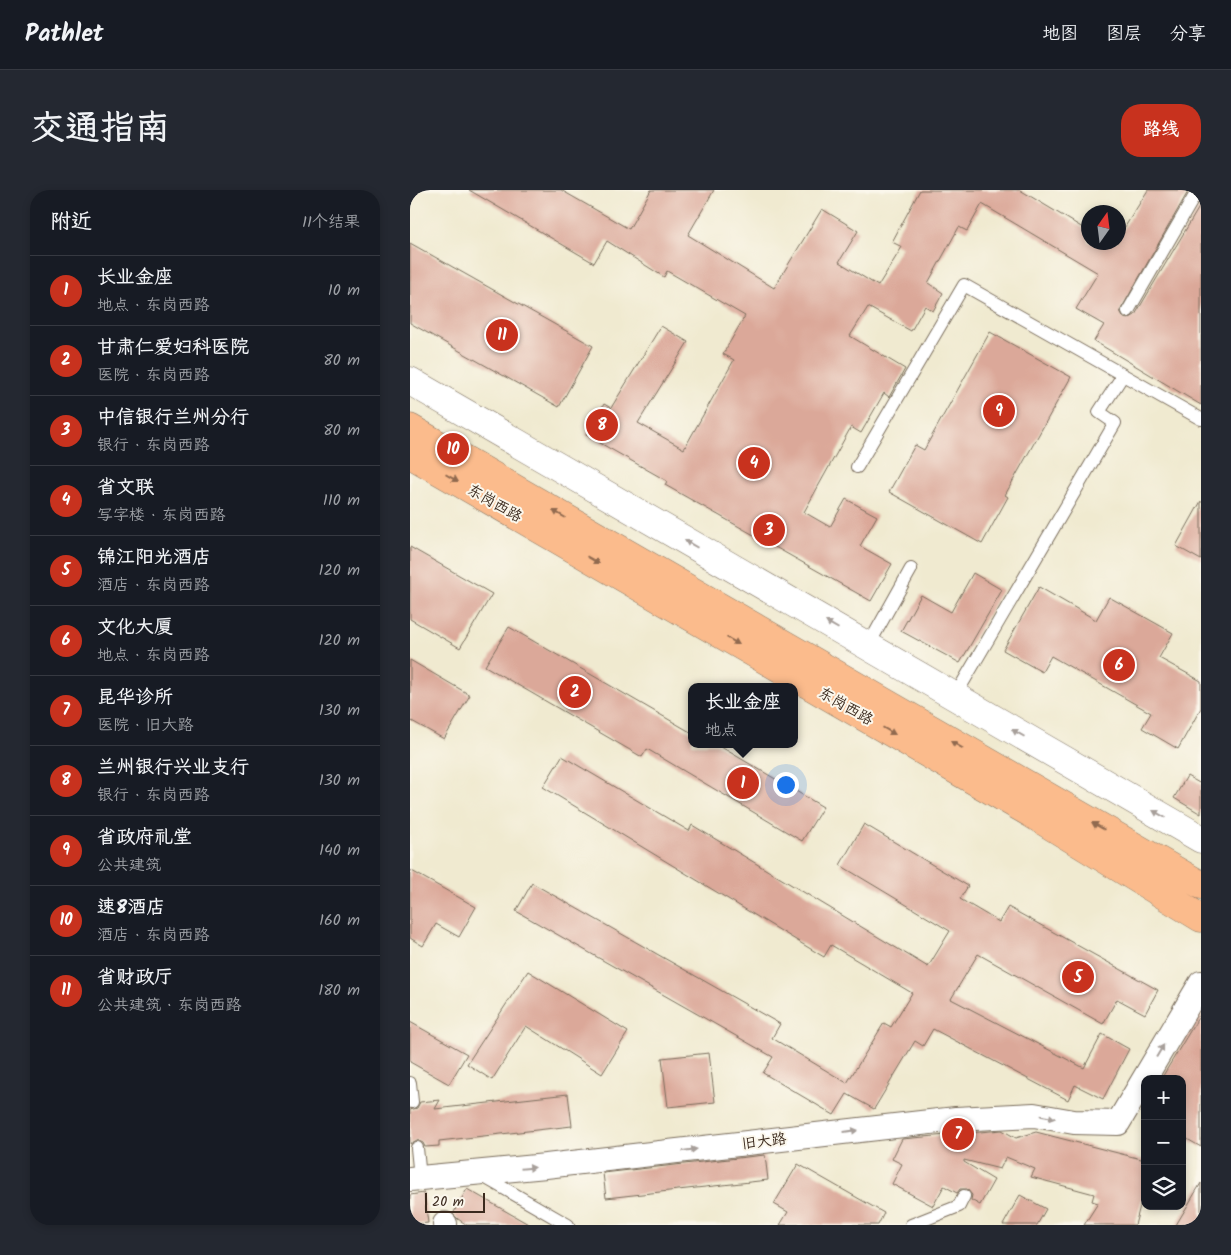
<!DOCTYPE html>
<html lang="zh">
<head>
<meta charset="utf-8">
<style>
  body { margin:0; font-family:Kalam,"LXGW WenKai TC",sans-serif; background:#242831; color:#f1f3f6 }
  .controls { position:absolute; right:15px; bottom:15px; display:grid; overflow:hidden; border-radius:10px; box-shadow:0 2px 8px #0003 }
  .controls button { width:45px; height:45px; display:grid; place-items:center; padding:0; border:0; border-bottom:1px solid #363941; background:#171b24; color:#f1f3f6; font:25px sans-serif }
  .compass { position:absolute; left:671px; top:15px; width:45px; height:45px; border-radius:50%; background:#171b24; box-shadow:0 2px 8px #0003; rotate:14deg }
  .scale { position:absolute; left:15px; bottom:12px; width:60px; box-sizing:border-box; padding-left:5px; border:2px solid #3b2a1e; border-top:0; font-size:14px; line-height:18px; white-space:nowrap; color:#3b2a1e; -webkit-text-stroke:4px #fbf7ec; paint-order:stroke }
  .you { position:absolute; left:375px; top:594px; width:18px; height:18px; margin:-12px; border:4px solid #fff; border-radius:50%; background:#1a73e8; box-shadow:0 0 0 8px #1a73e833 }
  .badge { display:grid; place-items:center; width:32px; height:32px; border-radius:50%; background:#c8321e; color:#fff; font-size:16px; font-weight:700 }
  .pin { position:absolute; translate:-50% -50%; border:2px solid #fff; box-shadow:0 1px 5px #0006 }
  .popup { position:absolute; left:278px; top:493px; width:110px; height:65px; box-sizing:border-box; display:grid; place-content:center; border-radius:10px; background:#171b24; filter:drop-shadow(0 1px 4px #0005); font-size:16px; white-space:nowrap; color:#9ea1a6 }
  .popup b { font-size:19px; color:#f1f3f6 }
  .popup::after { content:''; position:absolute; left:50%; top:100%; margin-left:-10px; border:10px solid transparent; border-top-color:#171b24 }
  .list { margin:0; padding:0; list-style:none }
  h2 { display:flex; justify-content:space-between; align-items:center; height:65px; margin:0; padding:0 20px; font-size:21px }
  h2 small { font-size:16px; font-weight:400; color:#9ea1a6 }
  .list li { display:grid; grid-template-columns:32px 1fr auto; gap:15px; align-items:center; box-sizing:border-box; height:70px; padding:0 20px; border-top:1px solid #363941 }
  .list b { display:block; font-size:19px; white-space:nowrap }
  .list p { margin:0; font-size:16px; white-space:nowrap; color:#9ea1a6 }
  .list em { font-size:16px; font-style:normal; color:#9ea1a6 }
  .icon { flex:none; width:28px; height:28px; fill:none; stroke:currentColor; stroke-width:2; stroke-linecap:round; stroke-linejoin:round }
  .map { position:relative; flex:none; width:791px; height:1035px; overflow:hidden; border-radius:20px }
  header { display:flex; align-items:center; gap:30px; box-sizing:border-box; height:70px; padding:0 25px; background:#171b24; border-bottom:1px solid #363941 }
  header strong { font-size:24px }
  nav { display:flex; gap:28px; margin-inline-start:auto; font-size:18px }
  .intro { display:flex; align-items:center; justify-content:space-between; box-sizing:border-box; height:120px; padding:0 30px }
  h1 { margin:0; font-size:35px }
  .button { padding:12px 22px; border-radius:20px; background:#c8321e; color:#fff; font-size:18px; font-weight:700 }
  main { display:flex; gap:30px; padding:0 30px }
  aside { flex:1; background:#171b24; border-radius:20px; box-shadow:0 2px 8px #0003 }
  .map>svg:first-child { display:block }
  .building { fill:#dba899 }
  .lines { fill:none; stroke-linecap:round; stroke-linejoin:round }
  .service-casing { stroke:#7a6d5c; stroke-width:14 }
  .minor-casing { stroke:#7a6d5c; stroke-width:26 }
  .tertiary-casing { stroke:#7a6d5c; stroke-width:29 }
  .primary-casing { stroke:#7a6d5c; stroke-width:29 }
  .service { stroke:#fff; stroke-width:12 }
  .minor { stroke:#fff; stroke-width:24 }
  .tertiary { stroke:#fff; stroke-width:28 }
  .primary { stroke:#fbbb8c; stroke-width:28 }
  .oneway { fill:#916b50 }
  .oneway2 { fill:#a79f9a }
  .labels { text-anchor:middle; stroke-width:4; stroke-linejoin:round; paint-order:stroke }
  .street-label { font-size:15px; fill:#3b2a1e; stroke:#fbf7ec }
</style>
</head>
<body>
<header>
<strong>Pathlet</strong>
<nav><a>地图</a><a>图层</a><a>分享</a></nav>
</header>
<div class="intro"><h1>交通指南</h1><a class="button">路线</a></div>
<main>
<aside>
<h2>附近<small>11个结果</small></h2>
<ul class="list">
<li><span class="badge">1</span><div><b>长业金座</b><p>地点 · 东岗西路</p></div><em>10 m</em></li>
<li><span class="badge">2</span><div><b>甘肃仁爱妇科医院</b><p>医院 · 东岗西路</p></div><em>80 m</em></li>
<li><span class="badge">3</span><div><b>中信银行兰州分行</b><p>银行 · 东岗西路</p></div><em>80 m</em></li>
<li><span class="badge">4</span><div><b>省文联</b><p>写字楼 · 东岗西路</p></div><em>110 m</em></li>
<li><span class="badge">5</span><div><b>锦江阳光酒店</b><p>酒店 · 东岗西路</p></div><em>120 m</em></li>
<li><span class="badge">6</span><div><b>文化大厦</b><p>地点 · 东岗西路</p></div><em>120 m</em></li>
<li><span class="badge">7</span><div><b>昆华诊所</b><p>医院 · 旧大路</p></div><em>130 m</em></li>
<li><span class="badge">8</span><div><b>兰州银行兴业支行</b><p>银行 · 东岗西路</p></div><em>130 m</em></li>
<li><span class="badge">9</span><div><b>省政府礼堂</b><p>公共建筑</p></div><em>140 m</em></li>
<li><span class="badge">10</span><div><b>速8酒店</b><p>酒店 · 东岗西路</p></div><em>160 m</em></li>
<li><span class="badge">11</span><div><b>省财政厅</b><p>公共建筑 · 东岗西路</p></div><em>180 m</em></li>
</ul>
</aside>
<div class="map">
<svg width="791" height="1035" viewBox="0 0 791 1035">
  <rect width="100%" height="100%" fill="#fbf7ec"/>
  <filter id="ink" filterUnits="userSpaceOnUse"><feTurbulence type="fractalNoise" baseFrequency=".02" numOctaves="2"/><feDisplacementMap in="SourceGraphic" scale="10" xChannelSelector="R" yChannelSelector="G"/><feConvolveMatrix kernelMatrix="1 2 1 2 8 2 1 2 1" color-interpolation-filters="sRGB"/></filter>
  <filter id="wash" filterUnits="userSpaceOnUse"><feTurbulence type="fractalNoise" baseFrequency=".0096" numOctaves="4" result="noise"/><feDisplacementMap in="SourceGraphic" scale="20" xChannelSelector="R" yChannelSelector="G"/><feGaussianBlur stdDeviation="1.12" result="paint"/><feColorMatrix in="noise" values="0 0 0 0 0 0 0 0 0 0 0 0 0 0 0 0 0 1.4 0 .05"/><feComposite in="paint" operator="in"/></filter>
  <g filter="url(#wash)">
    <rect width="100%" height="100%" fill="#f0ead0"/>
    <g id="blocks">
      <path class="building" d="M59,0H151L219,39L241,0H304L278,45L364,98L412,19L448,41L429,72L468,96L492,57L482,52L510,0H610L678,41V52H708V48L738,0H779L710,121L714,128L718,129L725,125L791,14V215L684,151L694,135L666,119L688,83L572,14L557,41L549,37L518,93L533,103L523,121L515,116L501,141L458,117L440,146L495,179L479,207L474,203L451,243L441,237L394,322L420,337L436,309L467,326L450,356L482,374L461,411L255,295L257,291L176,245L194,214L201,218L251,136L278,152L228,233L274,259L324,170L313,164L335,126L257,81L254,87L197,51L184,73Z
        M0,53L183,156L149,217L0,133Z
        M580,142L661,187L595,305L598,307L572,354L479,302L505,255L514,260Z
        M791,311V370L766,356Z
        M0,357L82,404L50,458L0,429Z
        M563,383L592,400L550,473L491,441L511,405L541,422Z
        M629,397L686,430L699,407L763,443L749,468L791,491V518L768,559L732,538L741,523L641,466L632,482L593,460Z
        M99,437L282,543V554H306L413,617L392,651L237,559L232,567L75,476Z
        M0,470L60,505L34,549L0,530Z
        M152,566L279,641L282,635L518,777L540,741L430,675L454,634L558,696L550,709L589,732L598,717L748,800L735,824L707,809L693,834L568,764L541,809L674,878L692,844L719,859L693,909L665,895L658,910L523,839L513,856L505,851L464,919L437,904L424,925L353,883L363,867L106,721L122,693L370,834L362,848L437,893L474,833L481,837L502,803L421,755L414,767L133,597Z
        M777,586L791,594V624L764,608Z
        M0,680L66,717L49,747L26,734L13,756L0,748Z
        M118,781L218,842L192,884L116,836L82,890L57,874Z
        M791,823V957L772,946V889H751Z
        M0,832L57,864L39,894L0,872Z
        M299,863L305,912L258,917L252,868Z
        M158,904L162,936L29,951V956L15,957L13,953L7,950L0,954V920L7,918L10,912L30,910L25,919Z
        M592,940L606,948L626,942L735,970V997L725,1035H674L688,1013L682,1011L684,1004L621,987L625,979L596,967L590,979L554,970V972L584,990L570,1015L561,1010L562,1005L557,999H550L547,1003L534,996L523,1016L482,994L492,974L482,969L492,949Z
        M355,965L358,990L196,1008L193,983Z
        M388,974L474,1023L468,1035H370L378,1022L364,1014Z
        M791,993V1035H766Z
        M57,999L120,1035H57L48,1029L43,1024Z
        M14,1003L18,1033L0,1035V1005Z
        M610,1005L636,1019L627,1035H593Z"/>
    </g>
  </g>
  <g filter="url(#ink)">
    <use href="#blocks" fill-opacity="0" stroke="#7a6d5c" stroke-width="1"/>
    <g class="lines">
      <g class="service-casing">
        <path id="service" d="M718,121L788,0
          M447,277L554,95L791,229
          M458,456L501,379
          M545,506L705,233L689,222L713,185
          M0,893L2,912
          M7,958L10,988
          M69,984L158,1035
          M501,1035L549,1016L554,1006"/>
      </g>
      <g class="minor-casing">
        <path id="minor" d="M0,989L136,976L546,929L624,925L664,932L708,933L791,793
          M35,1035V1034"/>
      </g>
      <g class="tertiary-casing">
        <path id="tertiary" d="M0,191L791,649"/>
      </g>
      <g class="primary-casing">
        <path id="primary" d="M0,238L791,695
          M0,264L620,623L791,728"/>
      </g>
      <use href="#service" class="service"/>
      <use href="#minor" class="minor"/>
      <use href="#tertiary" class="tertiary"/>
      <use href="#primary" class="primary"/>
    </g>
    <defs><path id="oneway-solid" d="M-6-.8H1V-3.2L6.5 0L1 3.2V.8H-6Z" transform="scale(1.25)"/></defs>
    <g class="oneway">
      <use href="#oneway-solid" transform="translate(42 288) rotate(30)"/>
      <use href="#oneway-solid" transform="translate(149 324) rotate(-150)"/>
      <use href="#oneway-solid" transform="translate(183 370) rotate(30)"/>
      <use href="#oneway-solid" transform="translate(323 451) rotate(30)"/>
      <use href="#oneway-solid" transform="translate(479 541) rotate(30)"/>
      <use href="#oneway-solid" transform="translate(547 555) rotate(-150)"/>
      <use href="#oneway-solid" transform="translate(688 636) rotate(-150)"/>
    </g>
    <g class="oneway2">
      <use href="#oneway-solid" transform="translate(281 354) rotate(-150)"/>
      <use href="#oneway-solid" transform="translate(422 435) rotate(-150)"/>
      <use href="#oneway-solid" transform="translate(608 543) rotate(-150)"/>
      <use href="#oneway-solid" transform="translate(749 624) rotate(-150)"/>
      <use href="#oneway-solid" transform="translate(750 861) rotate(-59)"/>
      <use href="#oneway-solid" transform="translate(638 927) rotate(10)"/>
      <use href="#oneway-solid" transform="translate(441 941) rotate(-7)"/>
      <use href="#oneway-solid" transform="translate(280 960) rotate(-7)"/>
      <use href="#oneway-solid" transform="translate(118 978) rotate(-5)"/>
    </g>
  </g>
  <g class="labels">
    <g class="street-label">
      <text transform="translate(85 313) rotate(30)" y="5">东岗西路</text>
      <text transform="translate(436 516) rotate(30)" y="5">东岗西路</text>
      <text transform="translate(354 951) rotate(-7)" y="5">旧大路</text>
    </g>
  </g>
</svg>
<div class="controls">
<button>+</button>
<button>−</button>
<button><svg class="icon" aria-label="layers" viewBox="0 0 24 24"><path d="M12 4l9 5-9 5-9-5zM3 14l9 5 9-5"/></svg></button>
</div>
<svg class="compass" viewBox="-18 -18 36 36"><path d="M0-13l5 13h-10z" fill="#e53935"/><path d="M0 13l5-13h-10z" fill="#9ea1a6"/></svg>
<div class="scale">20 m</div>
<div class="you"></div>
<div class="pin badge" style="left:333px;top:593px">1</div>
<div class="popup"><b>长业金座</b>地点</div>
<div class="pin badge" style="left:165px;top:502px">2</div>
<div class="pin badge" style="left:359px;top:340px">3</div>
<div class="pin badge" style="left:344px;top:273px">4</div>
<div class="pin badge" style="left:668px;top:787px">5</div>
<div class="pin badge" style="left:709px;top:475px">6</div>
<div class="pin badge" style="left:548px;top:944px">7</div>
<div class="pin badge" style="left:192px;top:235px">8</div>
<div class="pin badge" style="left:589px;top:221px">9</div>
<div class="pin badge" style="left:43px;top:259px">10</div>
<div class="pin badge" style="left:92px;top:145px">11</div>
</div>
</main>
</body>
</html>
